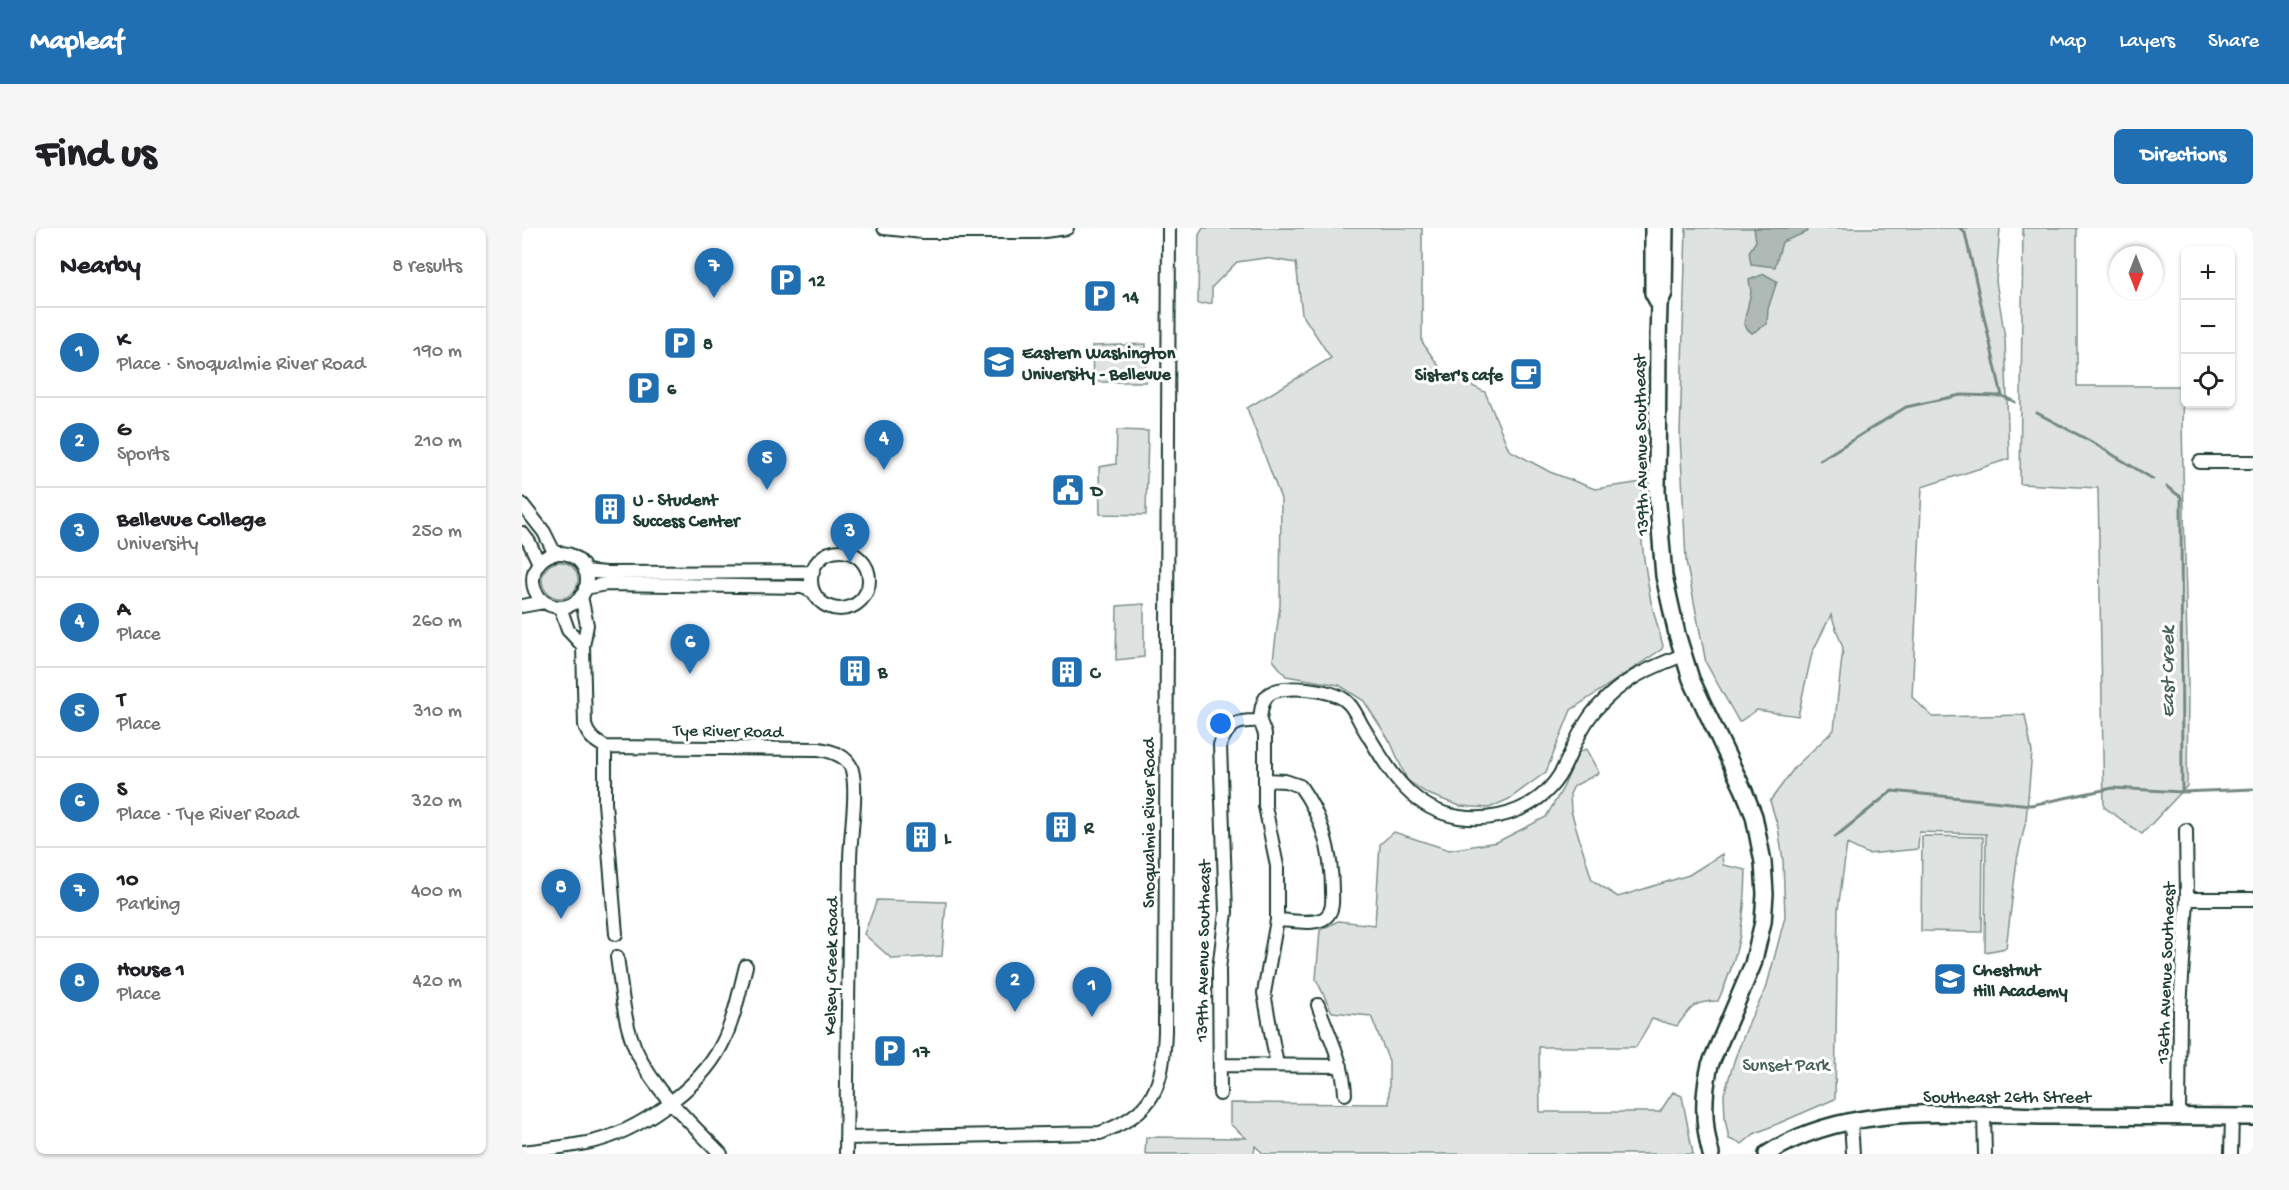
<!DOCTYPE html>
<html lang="en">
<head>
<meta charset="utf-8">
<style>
  body { margin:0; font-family:"Gochi Hand",sans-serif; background:#f6f6f6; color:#202124 }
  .controls { position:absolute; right:18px; top:18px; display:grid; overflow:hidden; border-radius:9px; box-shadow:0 2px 4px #0004 }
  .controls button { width:54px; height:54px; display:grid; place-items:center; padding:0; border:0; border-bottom:2px solid #e0e0e0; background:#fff; color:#202124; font:30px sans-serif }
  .compass { position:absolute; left:1587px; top:18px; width:54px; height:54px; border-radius:50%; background:#fff; box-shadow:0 2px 4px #0004; rotate:180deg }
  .you { position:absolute; left:699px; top:496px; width:21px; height:21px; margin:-15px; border:4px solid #fff; border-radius:50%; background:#1a73e8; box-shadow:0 0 0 9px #1a73e833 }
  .badge { display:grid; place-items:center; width:39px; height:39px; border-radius:50%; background:#1f6fb2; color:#fff; font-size:20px; font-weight:700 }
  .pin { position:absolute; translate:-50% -50px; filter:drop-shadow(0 2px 3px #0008) }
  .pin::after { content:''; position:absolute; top:32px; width:21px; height:18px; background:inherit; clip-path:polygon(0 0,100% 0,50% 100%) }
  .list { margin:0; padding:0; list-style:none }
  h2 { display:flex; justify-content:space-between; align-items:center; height:78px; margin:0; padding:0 24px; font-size:26px }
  h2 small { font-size:20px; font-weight:400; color:#757577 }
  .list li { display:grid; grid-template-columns:39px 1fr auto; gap:18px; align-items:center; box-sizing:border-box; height:90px; padding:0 24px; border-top:2px solid #e0e0e0 }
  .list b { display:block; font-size:22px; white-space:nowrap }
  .list p { margin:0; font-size:20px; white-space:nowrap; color:#757577 }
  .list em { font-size:20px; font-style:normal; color:#757577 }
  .icon { flex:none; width:33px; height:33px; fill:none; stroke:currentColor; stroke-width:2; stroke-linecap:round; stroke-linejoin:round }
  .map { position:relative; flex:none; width:1731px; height:926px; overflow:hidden; border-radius:9px }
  header { display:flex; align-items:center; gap:36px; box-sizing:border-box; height:84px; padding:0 30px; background:#1f6fb2; color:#fff }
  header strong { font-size:28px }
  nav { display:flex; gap:33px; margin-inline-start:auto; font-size:21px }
  .intro { display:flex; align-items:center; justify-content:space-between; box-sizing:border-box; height:144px; padding:0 36px }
  h1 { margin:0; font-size:42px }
  .button { padding:15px 27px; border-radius:9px; background:#1f6fb2; color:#fff; font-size:21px; font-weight:700 }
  main { display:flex; gap:36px; padding:0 36px }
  aside { flex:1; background:#fff; border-radius:9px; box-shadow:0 2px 4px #0004 }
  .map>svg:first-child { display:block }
  .green { fill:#dee3e2; stroke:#7e908b; stroke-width:1.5 }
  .water { fill:#afbab7; stroke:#758883; stroke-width:1.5 }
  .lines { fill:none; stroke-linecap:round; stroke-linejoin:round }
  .stream { stroke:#758883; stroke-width:3 }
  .minor-casing { stroke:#1f3d34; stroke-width:16 }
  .tertiary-casing { stroke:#1f3d34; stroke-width:20 }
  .minor { stroke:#fff; stroke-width:12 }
  .tertiary { stroke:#fff; stroke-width:15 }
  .labels { text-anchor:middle; stroke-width:6; stroke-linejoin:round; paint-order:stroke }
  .poi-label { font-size:18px; font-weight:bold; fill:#1f3d34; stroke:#fff; text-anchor:start }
  .street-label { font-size:18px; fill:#1f3d34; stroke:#fff }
  .park-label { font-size:18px; fill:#455e57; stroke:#fff }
  .water-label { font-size:20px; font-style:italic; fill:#4a625b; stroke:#fff }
</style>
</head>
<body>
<header>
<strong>Mapleaf</strong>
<nav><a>Map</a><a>Layers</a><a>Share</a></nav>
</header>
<div class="intro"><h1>Find us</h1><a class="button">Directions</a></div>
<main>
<aside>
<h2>Nearby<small>8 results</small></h2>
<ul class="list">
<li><span class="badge">1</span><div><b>K</b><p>Place · Snoqualmie River Road</p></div><em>190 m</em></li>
<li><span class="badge">2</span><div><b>G</b><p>Sports</p></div><em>210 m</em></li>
<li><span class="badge">3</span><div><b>Bellevue College</b><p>University</p></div><em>250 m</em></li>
<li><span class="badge">4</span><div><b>A</b><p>Place</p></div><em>260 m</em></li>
<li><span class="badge">5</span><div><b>T</b><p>Place</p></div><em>310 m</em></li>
<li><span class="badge">6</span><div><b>S</b><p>Place · Tye River Road</p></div><em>320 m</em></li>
<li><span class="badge">7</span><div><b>10</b><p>Parking</p></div><em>400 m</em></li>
<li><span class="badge">8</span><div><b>House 1</b><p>Place</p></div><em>420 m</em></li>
</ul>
</aside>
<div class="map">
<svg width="1731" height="926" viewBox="0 0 1731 926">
  <rect width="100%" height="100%" fill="#fff"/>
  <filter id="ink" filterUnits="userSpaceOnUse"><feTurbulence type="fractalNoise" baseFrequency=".0167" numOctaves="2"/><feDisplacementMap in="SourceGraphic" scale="12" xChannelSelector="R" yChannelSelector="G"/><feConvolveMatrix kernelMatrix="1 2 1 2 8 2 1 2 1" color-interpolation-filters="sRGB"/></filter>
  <g filter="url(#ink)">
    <path class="green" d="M681,0H900V114L921,144L963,164L987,222L1028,244L1073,261L1121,254L1118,298L1122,331L1129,374L1141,418L1140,421L1049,482L1024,544L987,571L967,580L938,578L906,566L885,552L869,515L842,473L817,457L764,448L751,432L758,377L759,271L725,180L809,130L780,86L774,35L743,30L715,34L690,59V75L676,76L677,7Z
      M1164,0H1478L1474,53L1483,110L1487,231L1400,259L1390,469L1411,489L1503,487L1510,524L1504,592L1495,632L1484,720L1463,724L1464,606L1397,604L1396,621L1346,626L1325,616L1316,681L1313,871L1232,906L1220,916L1207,911L1203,891L1202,866L1213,830L1228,792L1244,761L1263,689L1261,632L1256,599L1248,573L1273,539L1312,502L1321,420L1309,387L1290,425L1276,488L1235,482L1217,494L1184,435L1164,333L1158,207Z
      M1501,0H1555V158H1661L1660,196L1666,460L1665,558L1620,606L1582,579L1576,260L1498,256Z
      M624,116V154H571L570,118Z
      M595,202L626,203L624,287L578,286L577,239L594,236Z
      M20 352a18 18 0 1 1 36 0a18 18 0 1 1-36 0Z
      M622,376V429L594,432L595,378Z
      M1064,521L1077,545L1052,558L1048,566L1049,583L1070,652L1096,669L1167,647L1200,626L1201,637L1224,642C1223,691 1217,728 1196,773C1172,773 1169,779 1155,798L1130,791L1114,819H1017L1018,884H1138L1151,864L1160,868L1171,926H742L733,918L732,926H623L624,909L724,910L708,896V875L867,876V833L849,788L810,784L794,751L798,702L816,693L853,697L858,616L872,604L927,622L975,614L1024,589L1041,560L1057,524Z
      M1400,608L1461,609L1460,704L1399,703Z
      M355,672L424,674L420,728L370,731L342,706Z"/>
    <path class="water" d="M1232,0H1286L1285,4L1260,14L1253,39L1229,36L1227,24L1234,13Z
      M1242,46L1255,53L1246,81L1245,96L1230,105L1225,101L1222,95L1229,64L1227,52Z"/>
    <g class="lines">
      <path class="stream" d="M1438,0L1443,5L1480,168
        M1515,185L1568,213L1631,251
        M1298,232L1384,179L1439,167L1480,168L1493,174
        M1645,259L1659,269L1660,564L1731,561
        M1313,609L1370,563L1509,577L1591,560L1660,564"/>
      <g class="minor-casing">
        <path id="minor" d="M362,0L401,4H515L545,0
          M1678,234H1731
          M0,276L22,304L33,326
          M0,305L7,314L17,335
          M289 352a29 29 0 1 1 58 0a29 29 0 1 1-58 0Z
          M11 352a27 27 0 1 1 54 0a27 27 0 1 1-54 0Z
          M63,343L84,345L291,344
          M63,360L84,356L281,359L291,364
          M59,368L65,397L61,418L63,497C66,509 73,513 83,519L297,521C309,523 326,527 330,542C336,566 328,607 328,633C327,731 325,828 324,926
          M0,378L22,374
          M38,379L46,402L61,418
          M738,493C739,484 739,474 746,467C759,455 811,461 824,473C832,479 836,491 841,499C865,538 886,581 937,589C978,595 1021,579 1041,541C1051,521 1059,498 1074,481C1102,450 1124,442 1161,427
          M83,519V575L94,706
          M744,552L763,553L778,558C801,590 810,624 810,663C810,671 812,682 804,689C794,698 768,692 755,692
          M1665,671H1731
          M95,729C99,754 100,781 108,806C122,854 165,891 199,926
          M796,777C806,806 822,835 823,866
          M698,837L819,838
          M698,866L697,741L704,684L698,517C706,495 716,492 738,493L743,506V578L755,638V692L742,765L755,837
          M1462,887L1463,926
          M1657,889L1658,780L1665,671L1664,602
          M1329,894L1331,926
          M324,910L578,905C633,885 641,858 643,803L647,0
          M0,924C23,921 46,919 69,914C115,904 177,861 199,818C212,793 217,765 224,738
          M1709,926L1710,889"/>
      </g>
      <g class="tertiary-casing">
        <path id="tertiary" d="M1131,0V65L1137,76
          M1143,0L1142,65L1137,76L1136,113L1135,264L1142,348L1155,406L1169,451L1222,563L1232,588L1241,634L1243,666L1241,694L1231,736L1188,837C1181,866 1181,897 1189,926
          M1245,926C1327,873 1433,887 1526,888C1594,888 1663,889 1731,889"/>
      </g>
      <use href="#minor" class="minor"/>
      <use href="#tertiary" class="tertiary"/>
    </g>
  </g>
  <defs>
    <g id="parking-square" transform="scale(1.725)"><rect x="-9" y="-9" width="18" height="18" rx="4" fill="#1f6fb2" stroke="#fff"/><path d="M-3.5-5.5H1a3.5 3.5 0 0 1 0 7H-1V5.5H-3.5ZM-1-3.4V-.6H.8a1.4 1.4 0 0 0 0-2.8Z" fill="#fff"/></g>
    <g id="university-square" transform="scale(1.725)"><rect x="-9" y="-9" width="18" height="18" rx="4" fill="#1f6fb2" stroke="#fff"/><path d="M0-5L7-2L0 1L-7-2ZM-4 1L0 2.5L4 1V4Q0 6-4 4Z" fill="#fff"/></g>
    <g id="cafe-square" transform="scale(1.725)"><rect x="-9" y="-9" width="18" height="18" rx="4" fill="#1f6fb2" stroke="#fff"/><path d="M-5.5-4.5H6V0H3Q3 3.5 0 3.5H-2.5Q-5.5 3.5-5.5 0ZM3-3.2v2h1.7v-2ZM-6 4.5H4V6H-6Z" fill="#fff"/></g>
    <g id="civic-square" transform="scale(1.725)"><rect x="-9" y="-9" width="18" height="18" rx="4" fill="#1f6fb2" stroke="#fff"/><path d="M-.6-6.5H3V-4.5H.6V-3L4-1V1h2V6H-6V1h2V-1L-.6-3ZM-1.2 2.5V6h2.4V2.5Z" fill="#fff"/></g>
    <g id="building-square" transform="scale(1.725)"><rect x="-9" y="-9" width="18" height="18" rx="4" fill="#1f6fb2" stroke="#fff"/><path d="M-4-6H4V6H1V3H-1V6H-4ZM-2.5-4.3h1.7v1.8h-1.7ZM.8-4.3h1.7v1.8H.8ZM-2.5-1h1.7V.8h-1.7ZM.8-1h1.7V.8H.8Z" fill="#fff"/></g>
    <g id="school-square" transform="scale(1.725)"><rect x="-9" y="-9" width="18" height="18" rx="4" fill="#1f6fb2" stroke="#fff"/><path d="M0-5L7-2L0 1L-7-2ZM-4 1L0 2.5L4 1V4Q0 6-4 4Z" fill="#fff"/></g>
  </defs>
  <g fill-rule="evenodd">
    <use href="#parking-square" x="264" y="52"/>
    <use href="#parking-square" x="578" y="68"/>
    <use href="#parking-square" x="158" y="115"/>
    <use href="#university-square" x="477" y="134"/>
    <use href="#cafe-square" x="1004" y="146"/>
    <use href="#parking-square" x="122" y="160"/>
    <use href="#civic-square" x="546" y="262"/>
    <use href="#building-square" x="88" y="281"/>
    <use href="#building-square" x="333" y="443"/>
    <use href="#building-square" x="545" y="444"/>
    <use href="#building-square" x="539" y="599"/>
    <use href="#building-square" x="399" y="609"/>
    <use href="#school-square" x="1428" y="751"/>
    <use href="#parking-square" x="368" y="823"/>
  </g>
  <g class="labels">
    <g class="poi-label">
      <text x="287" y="58">12</text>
      <text x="601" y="74">14</text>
      <text x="181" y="121">8</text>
      <text x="500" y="130">Eastern Washington<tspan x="500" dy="21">University - Bellevue</tspan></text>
      <text x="981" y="152" text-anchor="end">Sister's cafe</text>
      <text x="145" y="166">6</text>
      <text x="569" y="268">D</text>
      <text x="111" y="277">U - Student<tspan x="111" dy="21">Success Center</tspan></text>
      <text x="356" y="449">B</text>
      <text x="568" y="450">C</text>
      <text x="562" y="605">R</text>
      <text x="422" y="615">L</text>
      <text x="1451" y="747">Chestnut<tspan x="1451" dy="21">Hill Academy</tspan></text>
      <text x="391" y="829">17</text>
    </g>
    <g class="street-label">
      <text transform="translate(1118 217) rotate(-91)" y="6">139th Avenue Southeast</text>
      <text transform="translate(206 502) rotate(1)" y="6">Tye River Road</text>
      <text transform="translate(626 595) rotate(-90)" y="6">Snoqualmie River Road</text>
      <text transform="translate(680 723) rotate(-89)" y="6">139th Avenue Southeast</text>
      <text transform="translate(308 738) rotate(-89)" y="6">Kelsey Creek Road</text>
      <text transform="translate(1643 745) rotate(-88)" y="6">136th Avenue Southeast</text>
      <text x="1485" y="874">Southeast 26th Street</text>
    </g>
    <g class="park-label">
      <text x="1264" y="842">Sunset Park</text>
    </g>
    <g class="water-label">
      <text transform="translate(1644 444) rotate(-90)" y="7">East Creek</text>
    </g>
  </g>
</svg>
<div class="controls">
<button>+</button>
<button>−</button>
<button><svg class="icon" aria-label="locate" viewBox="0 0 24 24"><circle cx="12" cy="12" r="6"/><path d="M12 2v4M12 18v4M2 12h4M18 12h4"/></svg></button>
</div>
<svg class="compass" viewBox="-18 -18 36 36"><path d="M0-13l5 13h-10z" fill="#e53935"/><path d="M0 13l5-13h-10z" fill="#757577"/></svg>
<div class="you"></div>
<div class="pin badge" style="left:570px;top:789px">1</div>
<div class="pin badge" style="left:493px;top:784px">2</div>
<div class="pin badge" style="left:328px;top:335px">3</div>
<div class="pin badge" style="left:362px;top:242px">4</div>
<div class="pin badge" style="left:245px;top:262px">5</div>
<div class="pin badge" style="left:168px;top:446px">6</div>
<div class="pin badge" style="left:192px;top:70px">7</div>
<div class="pin badge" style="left:39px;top:691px">8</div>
</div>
</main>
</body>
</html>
